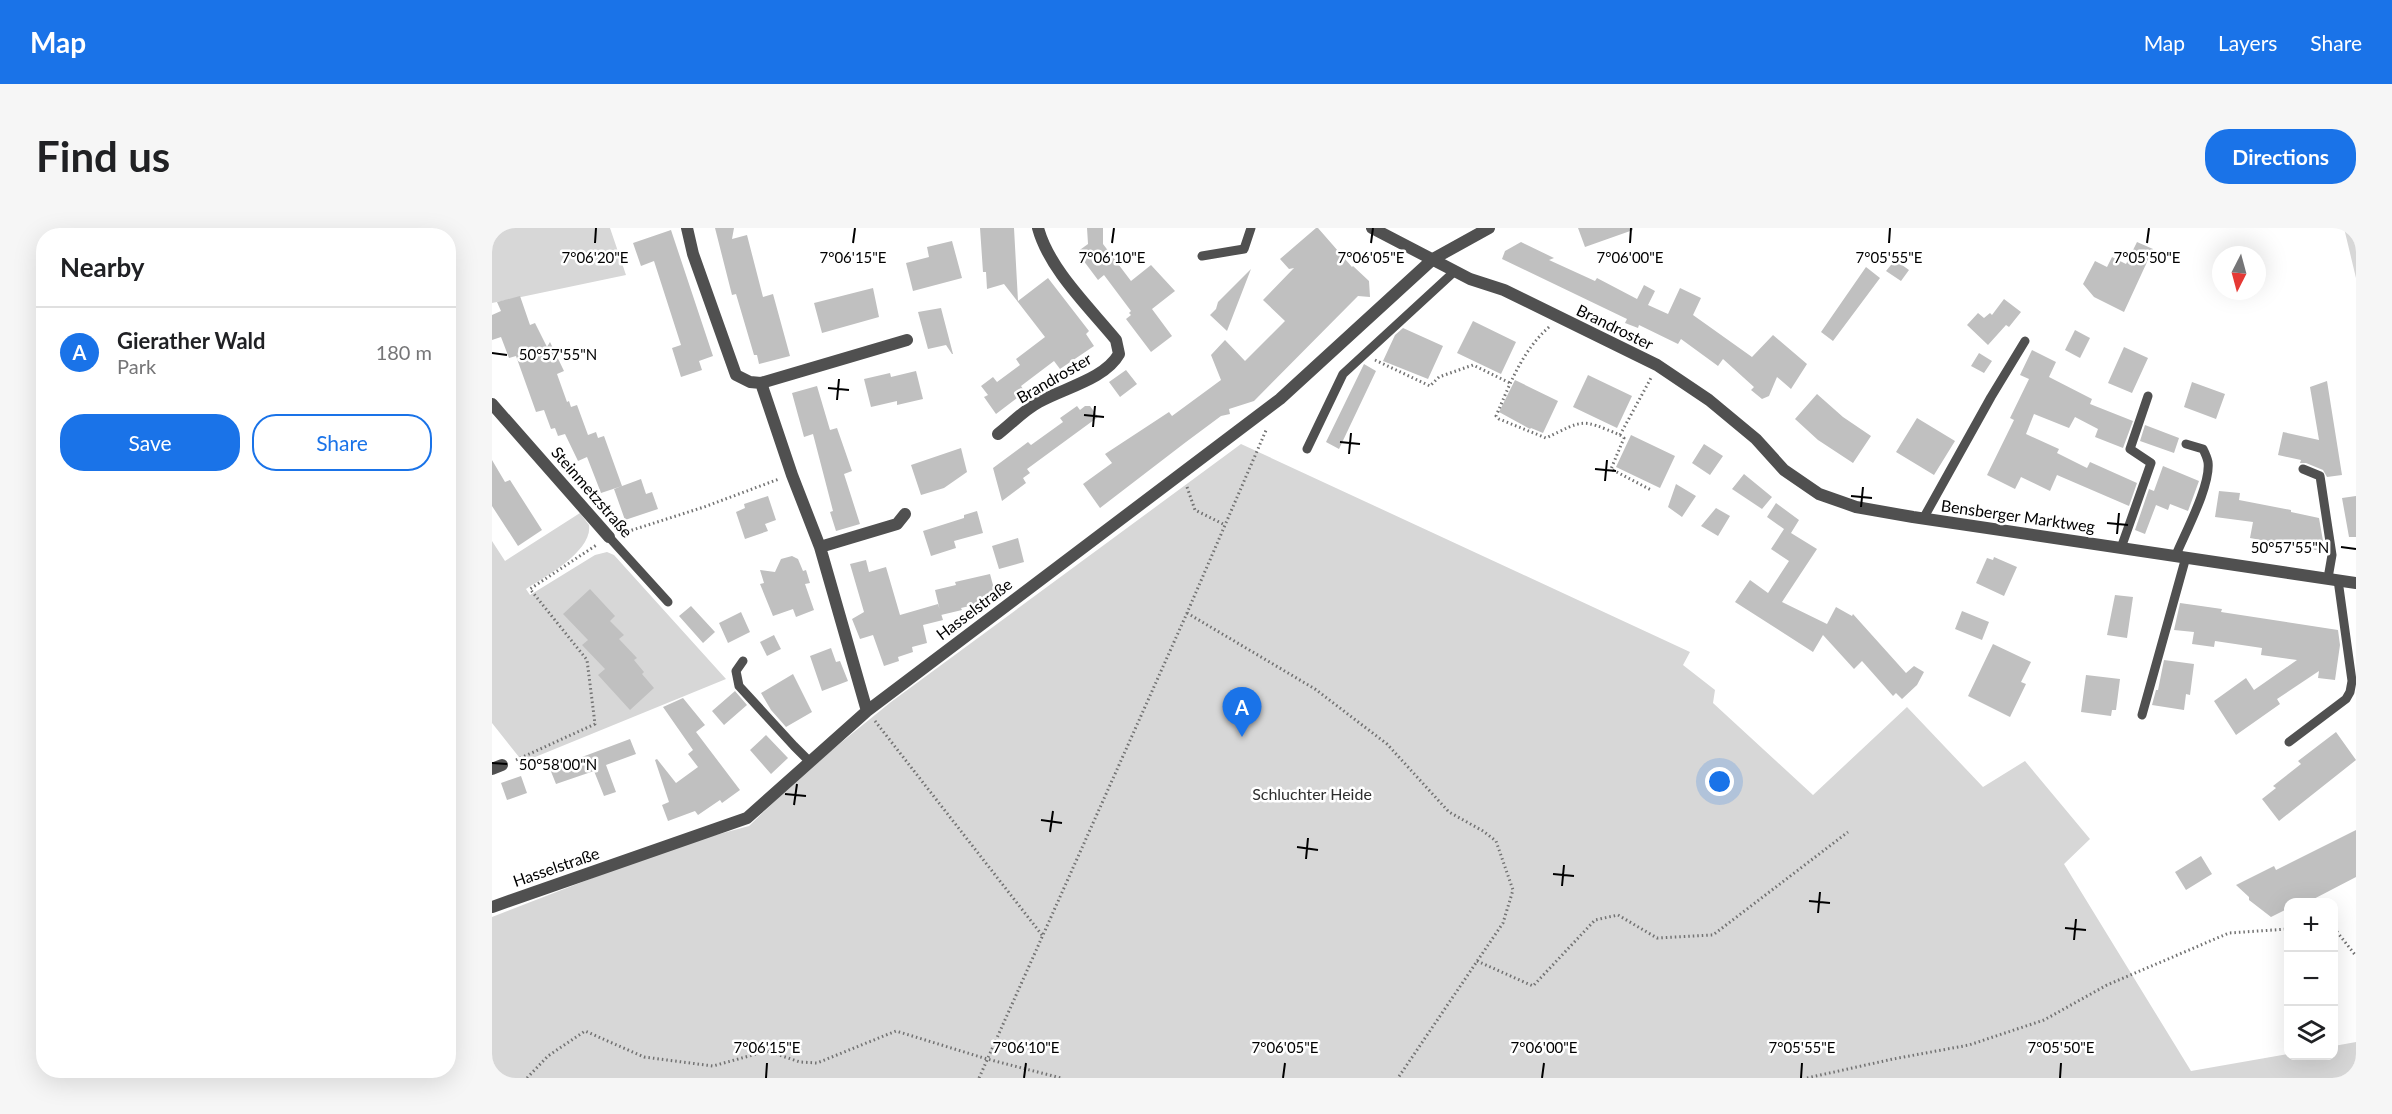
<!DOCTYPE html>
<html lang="en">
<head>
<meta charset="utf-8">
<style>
  body { margin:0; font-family:Lato,sans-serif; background:#f6f6f6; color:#202124 }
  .controls { position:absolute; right:18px; bottom:18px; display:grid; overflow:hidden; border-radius:12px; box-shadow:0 6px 24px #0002 }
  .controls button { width:54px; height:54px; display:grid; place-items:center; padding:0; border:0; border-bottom:2px solid #e0e0e0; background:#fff; color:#202124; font:30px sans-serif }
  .compass { position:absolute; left:1720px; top:18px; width:54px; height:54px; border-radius:50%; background:#fff; box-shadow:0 6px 24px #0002; rotate:186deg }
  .you { position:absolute; left:1228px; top:554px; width:21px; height:21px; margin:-15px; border:4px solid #fff; border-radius:50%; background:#1a73e8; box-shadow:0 0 0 9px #1a73e833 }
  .badge { display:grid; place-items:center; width:39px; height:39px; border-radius:50%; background:#1a73e8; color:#fff; font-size:20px; font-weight:700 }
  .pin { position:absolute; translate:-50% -50px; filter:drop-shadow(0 2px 3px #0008) }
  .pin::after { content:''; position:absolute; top:32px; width:21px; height:18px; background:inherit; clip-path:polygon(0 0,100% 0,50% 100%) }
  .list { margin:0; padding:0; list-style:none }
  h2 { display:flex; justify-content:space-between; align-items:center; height:78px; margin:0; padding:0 24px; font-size:26px }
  h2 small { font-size:20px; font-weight:400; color:#757577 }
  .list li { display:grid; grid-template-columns:39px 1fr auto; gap:18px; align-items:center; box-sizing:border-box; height:90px; padding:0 24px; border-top:2px solid #e0e0e0 }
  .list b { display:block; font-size:22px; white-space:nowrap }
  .list p { margin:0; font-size:20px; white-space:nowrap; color:#757577 }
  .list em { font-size:20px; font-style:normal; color:#757577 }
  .actions { display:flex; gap:12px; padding:18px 24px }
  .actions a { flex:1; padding:14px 0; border:2px solid #1a73e8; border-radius:24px; text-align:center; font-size:21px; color:#1a73e8 }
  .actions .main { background:#1a73e8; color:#fff }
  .icon { flex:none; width:33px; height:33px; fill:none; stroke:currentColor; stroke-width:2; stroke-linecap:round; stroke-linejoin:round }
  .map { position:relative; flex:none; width:1864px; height:850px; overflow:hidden; border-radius:24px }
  header { display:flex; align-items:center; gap:36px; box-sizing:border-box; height:84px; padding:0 30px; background:#1a73e8; color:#fff }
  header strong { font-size:28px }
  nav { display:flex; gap:33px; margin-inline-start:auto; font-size:21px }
  .intro { display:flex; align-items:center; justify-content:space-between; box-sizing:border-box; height:144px; padding:0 36px }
  h1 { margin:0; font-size:42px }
  .button { padding:15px 27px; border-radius:24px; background:#1a73e8; color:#fff; font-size:21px; font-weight:700 }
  main { display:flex; gap:36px; padding:0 36px }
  aside { flex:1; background:#fff; border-radius:24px; box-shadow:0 6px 24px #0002 }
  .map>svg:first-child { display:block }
  .green { fill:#d7d7d7 }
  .building { fill:#c0c0c0 }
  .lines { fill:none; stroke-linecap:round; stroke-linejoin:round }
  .path { stroke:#727272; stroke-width:3; stroke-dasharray:1.5 3; stroke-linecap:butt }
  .service { stroke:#505050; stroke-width:9 }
  .minor { stroke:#505050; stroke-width:12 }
  .tertiary { stroke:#505050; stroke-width:12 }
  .ticks { fill:none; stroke:#000; stroke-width:2 }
  .labels { text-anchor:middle; stroke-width:5; stroke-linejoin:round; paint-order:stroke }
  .street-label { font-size:16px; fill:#000; stroke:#fff }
  .park-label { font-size:16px; fill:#2e2e2e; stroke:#fff }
  .ticks-label { font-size:15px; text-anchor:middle; fill:#000; stroke:#fff; stroke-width:5; stroke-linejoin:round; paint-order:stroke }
</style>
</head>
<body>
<header>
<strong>Map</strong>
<nav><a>Map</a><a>Layers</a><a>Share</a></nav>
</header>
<div class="intro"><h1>Find us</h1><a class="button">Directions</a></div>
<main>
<aside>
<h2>Nearby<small></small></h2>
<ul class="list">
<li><span class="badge">A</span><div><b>Gierather Wald</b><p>Park</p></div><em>180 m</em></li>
</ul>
<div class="actions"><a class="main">Save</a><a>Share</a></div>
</aside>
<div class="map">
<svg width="1864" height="850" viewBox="0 0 1864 850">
  <rect width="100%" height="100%" fill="#fff"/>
  <path class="green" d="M0,0H118L134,47L0,75Z
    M1852,0H1864V50Z
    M749,216L1198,424L1191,437L1223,462L1221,475L1321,567L1415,479L1491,559L1533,533L1598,611L1572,636L1699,843L1796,826V828H1842V818L1864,814V850H0V689L183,618L257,598L314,543L399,474Z
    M88,285L97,297C101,323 53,349 34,361L38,367L103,327L115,324L122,327L234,451L31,534L0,495V313L13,333Z"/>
  <path class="building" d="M223,0H242L240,11L255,7L271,69L281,66L298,128L267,136L265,127H262L244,66L240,67Z
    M488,0H522L526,73L556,50L597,103L594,106L602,118L568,141L562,133L529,158L533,164L504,186L492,169L496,167L489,158L501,149L505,154L528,137L524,131L553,109L512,56L495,61L494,44H491Z
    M595,0H611V16L639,53L659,37L683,63L660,81L680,108L659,124L634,91L639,87L637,85L639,83L612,47L606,52L585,24L596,16Z
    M824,0H826L860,39L861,38L877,53L878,69L866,68L762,173L737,181L738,186L729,188L694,214L608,280L591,256L620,235L613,226L677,184L680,188L729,152L719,127L733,112L753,133L793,93L771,72L802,40L797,41L788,31Z
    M1086,0H1141V2L1093,19Z
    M179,2L221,128L207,133L210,142L189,149L180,120L189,117L162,33L149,38L141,15Z
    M460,13L470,50L421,63L414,35L437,29L435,19Z
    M1029,14L1062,30L1057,32L1103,53L1105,50L1145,71L1152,57L1163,63L1156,77L1176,86L1188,60L1209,70L1201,87L1260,129L1281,107L1315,136L1299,161L1285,149L1277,168L1270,171L1259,162L1262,159L1231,131L1226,138L1189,111L1186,116L1147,97L1146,100L1133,95L1135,91L1010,31L1013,23Z
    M1645,14L1661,21L1632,84L1602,69L1591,56L1603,33L1615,39L1620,29L1634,36Z
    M1403,32L1417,42L1409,53L1394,43Z
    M1374,39L1388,50L1341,113L1329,104Z
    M759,41L735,103L718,87L724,81L726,74Z
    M381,60L387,89L330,105L322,75Z
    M28,68L38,97L43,95L55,119L58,114L72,143L65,146L75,174L77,173L79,179L85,177L96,207L104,204L106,210L112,208L130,258L109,265L95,229L86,233L73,206L66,208L63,200L59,201L52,182L44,184L24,128L17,130L9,109L0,112V87L9,83L5,74Z
    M1512,71L1529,84L1517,99L1514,97L1496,117L1475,97L1486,85L1492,90L1498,85L1500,87Z
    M449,80L461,126H460L454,117L436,121L426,84Z
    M981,93L1024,114L1009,146L965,125Z
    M911,100L951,118L936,151L891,133L903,107Z
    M1583,102L1598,110L1588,130L1573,122Z
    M1632,119L1656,130L1640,165L1616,155Z
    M1540,122L1564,134L1557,149L1600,171L1598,176L1641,193L1631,220L1603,209L1606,201L1583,189L1577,200L1542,186L1534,206L1567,221L1565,225L1595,240L1598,234L1645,255L1637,278L1565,247L1558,263L1529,249L1523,261L1495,247L1522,192L1518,190L1537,151L1528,147Z
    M1487,125L1500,133L1492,145L1479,138Z
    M872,136L884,143L847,221L834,214Z
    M634,142L645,156L628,169L617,154Z
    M424,143L431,171L405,177V173L379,179L372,151L398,145L399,149Z
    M1096,147L1140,168L1125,200L1081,179Z
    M1023,152L1066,173L1051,205L1039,200L1038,201L1007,184Z
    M1835,153L1850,247L1835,249L1831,242L1814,235H1808L1809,232L1786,227L1791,204L1827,212L1818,159Z
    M1700,154L1733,166L1724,191L1692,179Z
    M325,158L338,202L345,200L360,243L352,246L368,296L344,303L338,284L341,283L321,206L312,209L300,165Z
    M1325,166L1351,189L1379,208L1361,235L1326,212L1303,191Z
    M585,178L588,182L593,178H598L606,189L535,241L538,245L531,250L534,255L510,273L501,240L536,214L539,217L571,194L568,190Z
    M1425,190L1463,213L1442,247L1404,224Z
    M1653,197L1687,210L1682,225L1648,213Z
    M1139,207L1183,228L1168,260L1124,239Z
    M1212,216L1231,228L1218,247L1200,235Z
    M469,220L475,244L452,260L429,267L419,237Z
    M0,232L13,254L18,252L50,302L26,318L0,278Z
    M1671,238L1707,253L1696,283L1678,276L1676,282L1664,277L1653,306L1643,302L1657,261L1662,263Z
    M1252,246L1280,269L1270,281L1240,261Z
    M149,251L154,266L160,264L166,281L133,292L122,261Z
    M1184,256L1204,268L1190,289L1176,279Z
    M1727,263L1748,265L1747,272L1799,282V284L1827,290L1831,313L1829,323L1758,310L1761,294L1723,289Z
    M276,268L284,292L273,296L276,303L253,311L244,284L253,280L252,276Z
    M1864,268V309H1857L1850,270Z
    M1284,275L1307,292L1299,305L1325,321L1290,374L1335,396L1344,379L1360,388L1361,386L1414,445L1422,438L1432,444L1425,457L1410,471L1404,465L1401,468L1370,433L1362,441L1331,407L1321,424L1243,374L1258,352L1276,365L1297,333L1279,321L1292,301L1275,289Z
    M1224,280L1238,288L1226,308L1209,298Z
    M485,283L491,305L462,313L464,320L439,328L431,303L472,290V287Z
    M526,310L532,334L507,341L500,318Z
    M300,328L306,331L311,343L314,342L318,355L313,356L322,382L304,389L301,381L281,388L268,356L272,355L268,342L283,344L289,331Z
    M1502,329L1525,339L1512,368L1484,355L1495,330L1501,332Z
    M374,332L377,344L394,339L408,387L446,376L451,392L431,397L435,415L420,419L421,424L406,429L407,433L392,438L381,407L368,411L360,391L372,384L358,336Z
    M498,346L504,368L489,371L490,375L469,380L470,382L449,387L443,362L464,357L463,354Z
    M98,361L123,388L118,393L132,407L127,411L145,430L142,432L152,444L150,446L162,460L138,482L106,447L113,441L90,417L96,412L71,386Z
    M1623,367L1641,369L1635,410L1615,407Z
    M1688,375L1730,381L1729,384L1846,402L1848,417L1843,452L1826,450L1827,443L1785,471L1788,476L1744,507L1722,473L1754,450L1762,462L1805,432L1769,427L1770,420L1723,413L1722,419L1700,416L1702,404L1682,402Z
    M199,378L223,404L211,415L187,388Z
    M1470,383L1497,394L1490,412L1463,401Z
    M249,384L258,404L236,415L227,395Z
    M282,407L289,421L275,428L268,414Z
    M1501,416L1539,434L1529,454L1534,456L1518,489L1476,468Z
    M339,420L344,434L348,433L356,453L330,463L318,428Z
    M1672,432L1702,436L1698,467L1694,466L1692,482L1660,477L1664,462H1666Z
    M301,446L320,484L294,499L279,482L269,465Z
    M1594,447L1628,451L1624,482H1620L1619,488L1589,484Z
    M243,463L255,477L232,497L220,483Z
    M191,470L213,497L204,504L248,562L230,575L228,572L206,587L203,583L176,593L170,577L177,574L163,532L165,531L184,555L206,539L196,526L201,522L171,479Z
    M1844,504L1864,532L1787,593L1770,571L1784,560L1781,558L1809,536L1806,533Z
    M274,507L296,530L279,546L258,522Z
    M138,511L144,526L114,537L124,564L112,568L102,543L64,556L58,541Z
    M29,548L35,565L15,572L9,555Z
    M1864,602V649L1814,675H1797V680L1779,689L1757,672V669L1744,657L1782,638L1784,642Z
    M1709,628L1720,646L1694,662L1683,644Z"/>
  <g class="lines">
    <path class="path" d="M1057,99C1030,123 1018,156 1004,188L1007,191L1054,210C1092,192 1088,190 1128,207L1159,150
      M883,132L938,158L947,149L981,137L1018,155
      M1128,207L1132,210L1119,241L1159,262
      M695,259L703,282L733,297
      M131,305L212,279L287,251
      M695,385L823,461L895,516L957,584L991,603L1004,613L1021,662L1011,695L906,850
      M383,493L550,707
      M24,532L103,496L95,432L38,361L106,316
      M1842,700L1864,728
      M985,733L1041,758L1103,692L1126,687L1165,710L1221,707L1356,604
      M0,848L3,850
      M35,850L56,828L93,803L152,829L221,838L275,823L308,834L325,835L404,803L495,831L569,850
      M487,850L695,385L775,200
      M1315,850L1401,831L1477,817L1552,792L1615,757L1737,705L1796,701"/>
    <path class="service" d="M710,28L752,21L759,0
      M815,221L851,146L963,43
      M1811,241L1828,248L1840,327L1836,350
      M1431,291L1499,169L1533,113
      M117,309L176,374
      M1629,320L1659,235L1638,221L1656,168
      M1684,327C1693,305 1719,257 1716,234C1715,229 1713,225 1711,221L1694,216
      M251,433L244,443L247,458L302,518L318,534
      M1650,487L1694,329
      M1797,514L1854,471L1858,464L1860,453L1846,352"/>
    <path class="minor" d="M195,0L201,26L244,147L258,154L269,155L300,247L328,319L375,483
      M269,155L415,112
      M0,176L117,309
      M506,206C519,196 532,182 547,174C572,160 613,151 627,126L624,112C597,79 557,41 546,0
      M328,319L405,296L413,286
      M0,541L10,537
      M0,679L255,590L375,483L788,171L941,31L997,0"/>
    <path class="tertiary" d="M880,0L978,51L1012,62L1165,137L1217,172L1264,211L1292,242L1327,266L1364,279L1421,289L1864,355"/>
  </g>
  <path class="ticks" d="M103,15L104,0M361,15L363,0M620,15L622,0M879,15L881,0M1138,15L1139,0M1397,15L1398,0M1655,15L1657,0M0,125L15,127M336,160L357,162M345,172L347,151M592,187L612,189M601,199L603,178M848,214L868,216M857,226L859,205M1103,241L1124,243M1113,253L1115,232M1359,268L1380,270M1369,279L1371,259M1615,295L1636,297M1625,306L1627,285M1849,319L1864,321M0,535L15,536M293,566L314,568M302,577L305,556M549,592L570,595M558,604L561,583M805,619L826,622M814,631L816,610M1061,646L1082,648M1070,658L1072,637M1317,673L1338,675M1326,685L1328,664M1573,700L1594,702M1582,712L1584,691M274,850L275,835M532,850L534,835M791,850L793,835M1050,850L1052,835M1309,850L1310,835M1568,850L1569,835"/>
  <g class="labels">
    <g class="street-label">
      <text transform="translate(1123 99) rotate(26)" y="6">Brandroster</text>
      <text transform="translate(562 150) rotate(-30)" y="6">Brandroster</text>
      <text transform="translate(100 264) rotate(49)" y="6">Steinmetzstraße</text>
      <text transform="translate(1526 288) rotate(8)" y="6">Bensberger Marktweg</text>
      <text transform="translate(482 381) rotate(-37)" y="6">Hasselstraße</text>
      <text transform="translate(64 639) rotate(-19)" y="6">Hasselstraße</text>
    </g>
    <g class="park-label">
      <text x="820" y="572">Schluchter Heide</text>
    </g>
  </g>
  <g class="ticks-label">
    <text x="103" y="35">7°06'20"E</text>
    <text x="361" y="35">7°06'15"E</text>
    <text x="620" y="35">7°06'10"E</text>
    <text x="879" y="35">7°06'05"E</text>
    <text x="1138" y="35">7°06'00"E</text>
    <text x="1397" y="35">7°05'55"E</text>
    <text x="1655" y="35">7°05'50"E</text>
    <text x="66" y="132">50°57'55"N</text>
    <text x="1798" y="325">50°57'55"N</text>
    <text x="66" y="542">50°58'00"N</text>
    <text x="275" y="825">7°06'15"E</text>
    <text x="534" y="825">7°06'10"E</text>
    <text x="793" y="825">7°06'05"E</text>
    <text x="1052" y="825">7°06'00"E</text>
    <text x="1310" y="825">7°05'55"E</text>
    <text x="1569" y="825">7°05'50"E</text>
  </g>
</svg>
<div class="controls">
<button>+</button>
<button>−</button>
<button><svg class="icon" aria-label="layers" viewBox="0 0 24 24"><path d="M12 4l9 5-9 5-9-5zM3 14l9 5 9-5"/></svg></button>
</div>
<svg class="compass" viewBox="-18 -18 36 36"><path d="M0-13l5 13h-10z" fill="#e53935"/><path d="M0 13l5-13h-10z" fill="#757577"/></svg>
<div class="you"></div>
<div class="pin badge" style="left:750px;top:509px">A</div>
</div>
</main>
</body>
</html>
